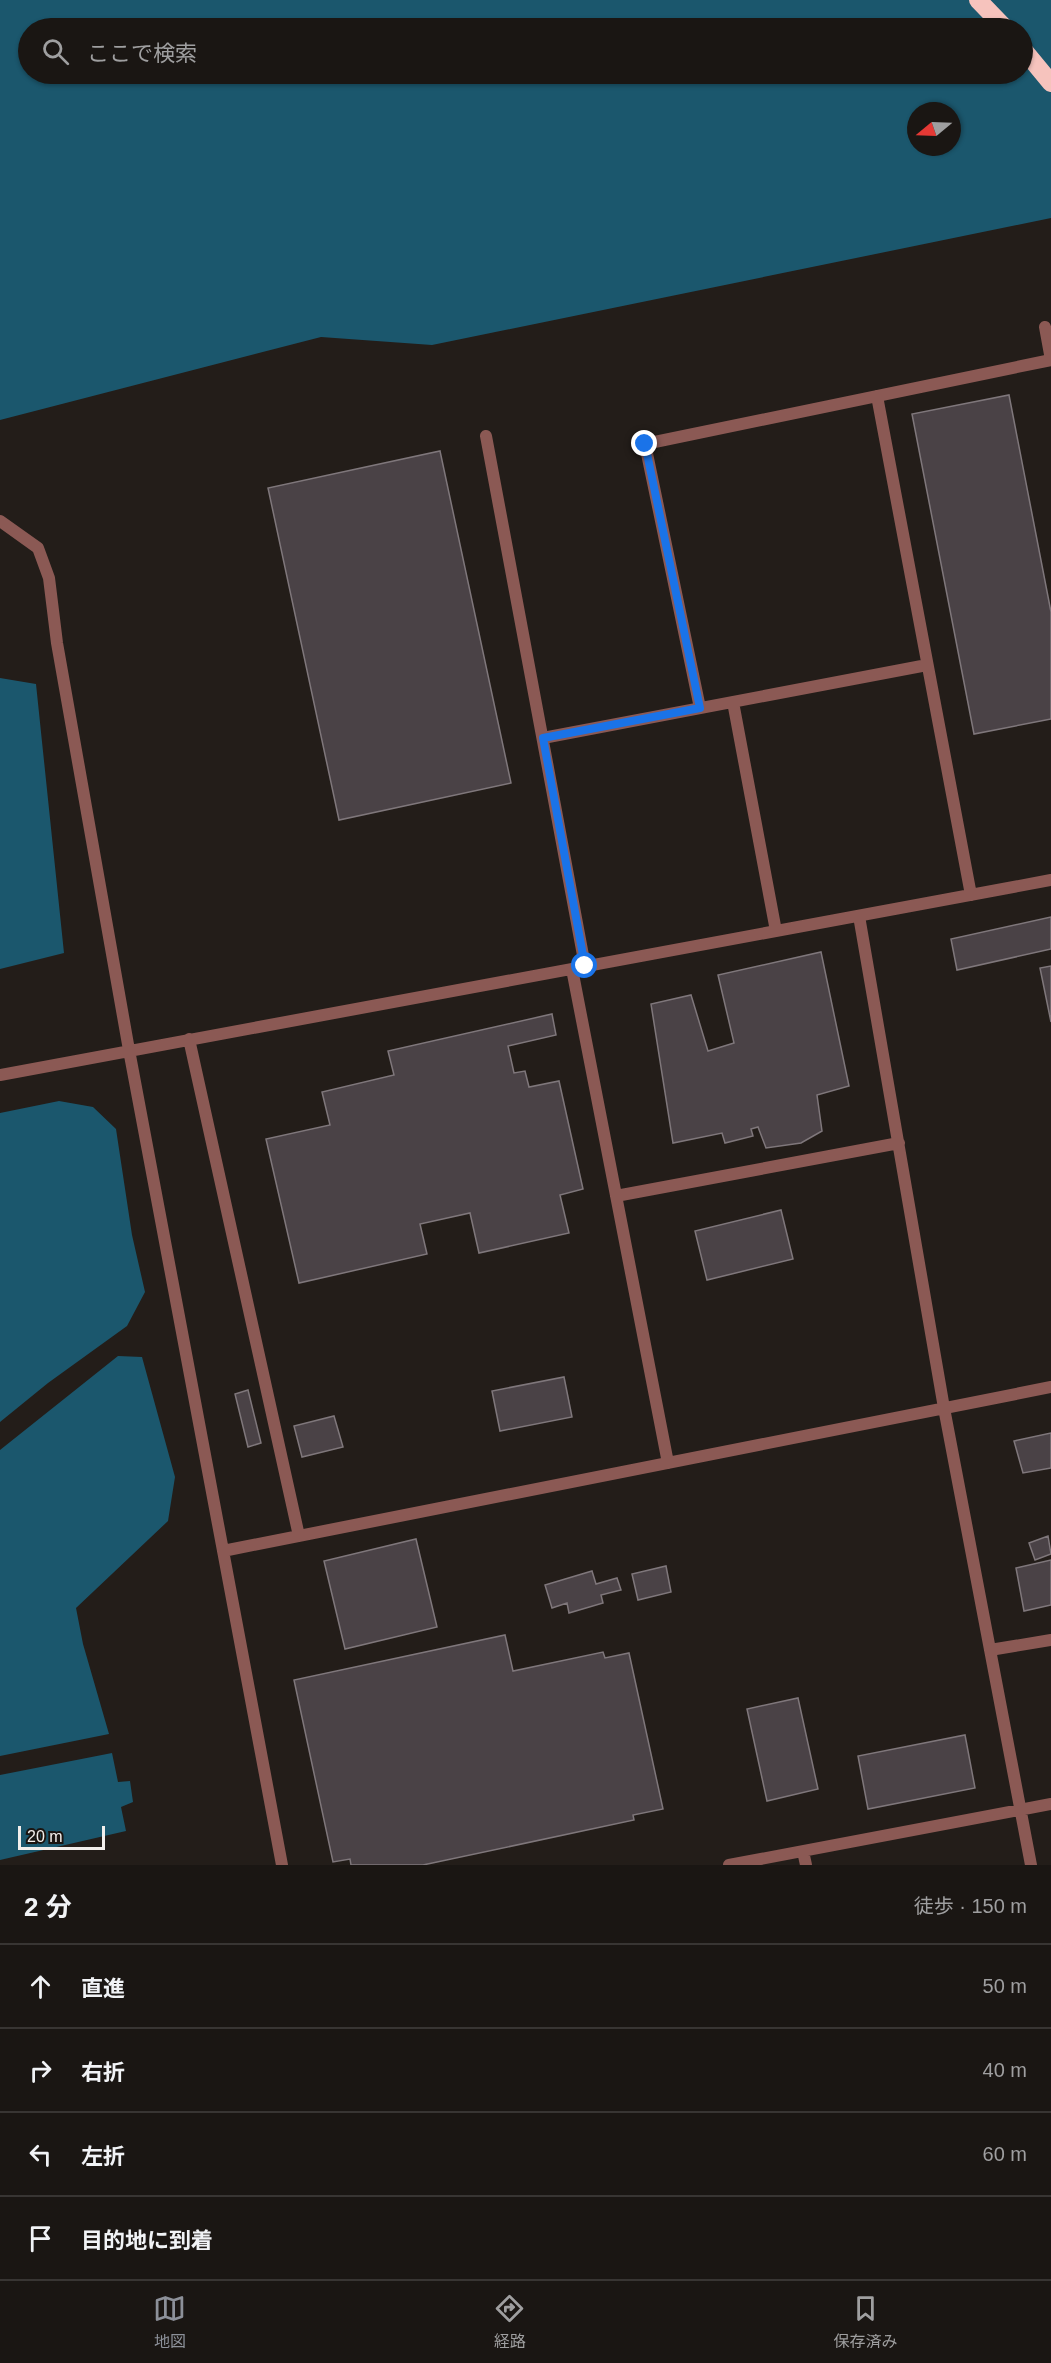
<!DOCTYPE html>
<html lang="ja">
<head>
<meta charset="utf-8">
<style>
  body { margin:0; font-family:Arial,"Noto Sans JP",sans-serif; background:#231f1c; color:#f1f3f6 }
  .compass { position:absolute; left:907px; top:102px; width:54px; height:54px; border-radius:50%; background:#1a1613; box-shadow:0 2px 4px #0004; rotate:251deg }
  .scale { position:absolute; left:18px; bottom:15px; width:87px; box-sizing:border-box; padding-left:6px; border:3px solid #f3efec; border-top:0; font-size:16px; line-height:21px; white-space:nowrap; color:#f3efec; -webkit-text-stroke:4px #1a1410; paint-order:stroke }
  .stop { position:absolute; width:18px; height:18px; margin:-14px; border:4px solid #1a73e8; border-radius:50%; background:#fff }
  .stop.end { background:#1a73e8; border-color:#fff; box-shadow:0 2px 6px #0008 }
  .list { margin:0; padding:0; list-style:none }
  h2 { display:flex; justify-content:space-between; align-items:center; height:78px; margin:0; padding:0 24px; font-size:26px }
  h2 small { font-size:20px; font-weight:400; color:#9f9fa0 }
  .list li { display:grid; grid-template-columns:39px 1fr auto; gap:18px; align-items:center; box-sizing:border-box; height:84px; padding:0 24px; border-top:2px solid #383533 }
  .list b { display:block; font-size:22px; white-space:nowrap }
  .list em { font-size:20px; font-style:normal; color:#9f9fa0 }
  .icon { flex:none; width:33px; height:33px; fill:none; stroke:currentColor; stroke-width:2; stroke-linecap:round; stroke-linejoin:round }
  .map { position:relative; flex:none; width:1051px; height:1865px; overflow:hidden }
  .search { position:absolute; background:#1a1613; box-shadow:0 2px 4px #0004; left:18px; right:18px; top:18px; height:66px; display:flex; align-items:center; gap:15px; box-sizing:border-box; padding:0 21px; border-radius:33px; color:#9f9fa0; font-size:22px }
  .sheet { height:414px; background:#1a1613 }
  nav { display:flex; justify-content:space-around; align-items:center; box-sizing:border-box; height:84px; border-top:2px solid #383533; background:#1a1613; font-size:16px; color:#9f9fa0 }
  nav a { display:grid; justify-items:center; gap:3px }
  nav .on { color:#8c9099 }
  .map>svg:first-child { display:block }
  .water { fill:#1b576d; fill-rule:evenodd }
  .building { fill:#4a4246; stroke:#7f777b; stroke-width:1.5 }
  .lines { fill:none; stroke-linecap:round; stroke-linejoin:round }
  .service { stroke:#8b5954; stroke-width:12 }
  .motorway { stroke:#f6c3bd; stroke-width:18 }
  .route { stroke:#1a73e8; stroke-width:8 }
</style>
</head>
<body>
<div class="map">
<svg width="1051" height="1865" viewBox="0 0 1051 1865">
  <rect width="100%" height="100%" fill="#231d19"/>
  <path class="water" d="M0,0H1051V218L432,345L321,337L0,420ZM28,28H1022V74H28ZM916,111H952V147H916Z
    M0,678L36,684L64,953L0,969Z
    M59,1101L93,1107L116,1129L132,1235L145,1292L127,1326L48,1383L0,1422V1113Z
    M118,1356L142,1357L175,1477L168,1521L76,1608L83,1644L109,1734L0,1756V1450Z
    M112,1753L118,1782L130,1781L133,1802L121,1807L126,1831L0,1860V1775Z"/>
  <path class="building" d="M1009,395L1051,612V719L974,734L912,414Z
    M440,451L511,783L339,820L268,488Z
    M1051,917V949L957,970L951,939Z
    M821,952L849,1086L817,1095L822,1131L801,1143L766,1148L758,1127L751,1129L753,1136L725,1143L722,1133L673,1143L651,1004L691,995L708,1051L734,1043L718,975Z
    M1051,966V1022L1040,968Z
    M552,1014L556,1035L508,1046L514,1073L525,1071L529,1087L559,1081L583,1189L560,1195L569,1233L479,1253L470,1213L420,1224L427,1254L299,1283L266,1139L330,1125L322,1092L394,1075L388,1051Z
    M781,1210L793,1259L707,1280L695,1231Z
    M564,1377L572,1417L500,1431L492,1391Z
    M248,1390L261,1443L248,1447L235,1394Z
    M334,1416L343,1447L302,1457L294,1426Z
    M1051,1433V1468L1023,1473L1014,1441Z
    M1048,1536L1051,1554L1035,1560L1029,1543Z
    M416,1539L437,1627L345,1649L324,1561Z
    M1051,1560V1605L1024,1611L1016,1568Z
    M666,1566L671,1592L638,1600L632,1574Z
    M592,1571L596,1584L617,1578L621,1590L601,1595L603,1603L569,1613L567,1603L552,1608L545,1585Z
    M505,1635L513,1671L603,1652L605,1658L629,1653L663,1809L633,1815L634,1820L423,1865H351L350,1859L333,1862L294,1680Z
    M798,1698L818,1789L767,1801L747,1709Z
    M965,1735L975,1788L868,1809L858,1756Z"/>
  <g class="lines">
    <path class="service" d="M877,396L971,895
      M486,436L585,966
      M0,521L38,548L49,578L57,643L129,1050L282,1865
      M733,702L776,931
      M700,708L645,444L1051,360L1045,327
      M543,738L927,665
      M859,916L944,1408L1031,1865
      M572,969L668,1463
      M189,1039L299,1536
      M0,1075L1051,880
      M616,1196L899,1143
      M223,1551L1051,1387
      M990,1650L1051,1640
      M803,1851L806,1865
      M729,1865L1051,1804"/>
    <path class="motorway" d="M978,0L1005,28
      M1022,48L1051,83"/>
  </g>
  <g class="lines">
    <path class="route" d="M585,966L543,738L700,708L645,444"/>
  </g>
</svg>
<svg class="compass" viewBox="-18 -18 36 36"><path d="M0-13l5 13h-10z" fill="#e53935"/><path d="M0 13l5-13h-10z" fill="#9f9fa0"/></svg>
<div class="scale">20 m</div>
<div class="stop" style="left:585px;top:966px"></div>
<div class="stop end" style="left:645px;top:444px"></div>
<div class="search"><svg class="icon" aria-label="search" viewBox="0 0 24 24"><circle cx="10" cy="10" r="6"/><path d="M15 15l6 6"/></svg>ここで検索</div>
</div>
<section class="sheet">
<h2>2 分<small>徒歩 · 150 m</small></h2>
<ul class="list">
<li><svg class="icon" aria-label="ahead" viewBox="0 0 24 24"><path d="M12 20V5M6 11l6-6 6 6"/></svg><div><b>直進</b></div><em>50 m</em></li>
<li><svg class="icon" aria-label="right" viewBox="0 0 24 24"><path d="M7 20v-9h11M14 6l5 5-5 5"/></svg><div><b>右折</b></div><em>40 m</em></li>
<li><svg class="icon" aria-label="left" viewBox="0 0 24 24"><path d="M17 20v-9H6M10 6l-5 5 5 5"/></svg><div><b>左折</b></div><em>60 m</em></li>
<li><svg class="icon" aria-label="arrive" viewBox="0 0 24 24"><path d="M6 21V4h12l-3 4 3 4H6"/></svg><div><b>目的地に到着</b></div></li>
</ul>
</section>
<nav>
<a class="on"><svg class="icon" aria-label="map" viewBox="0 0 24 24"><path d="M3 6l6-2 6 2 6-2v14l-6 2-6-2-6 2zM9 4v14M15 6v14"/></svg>地図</a>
<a><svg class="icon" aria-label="directions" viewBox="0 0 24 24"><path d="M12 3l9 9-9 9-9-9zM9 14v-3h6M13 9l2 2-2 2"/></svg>経路</a>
<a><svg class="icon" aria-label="saved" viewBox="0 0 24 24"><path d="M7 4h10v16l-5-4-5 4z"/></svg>保存済み</a>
</nav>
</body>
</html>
